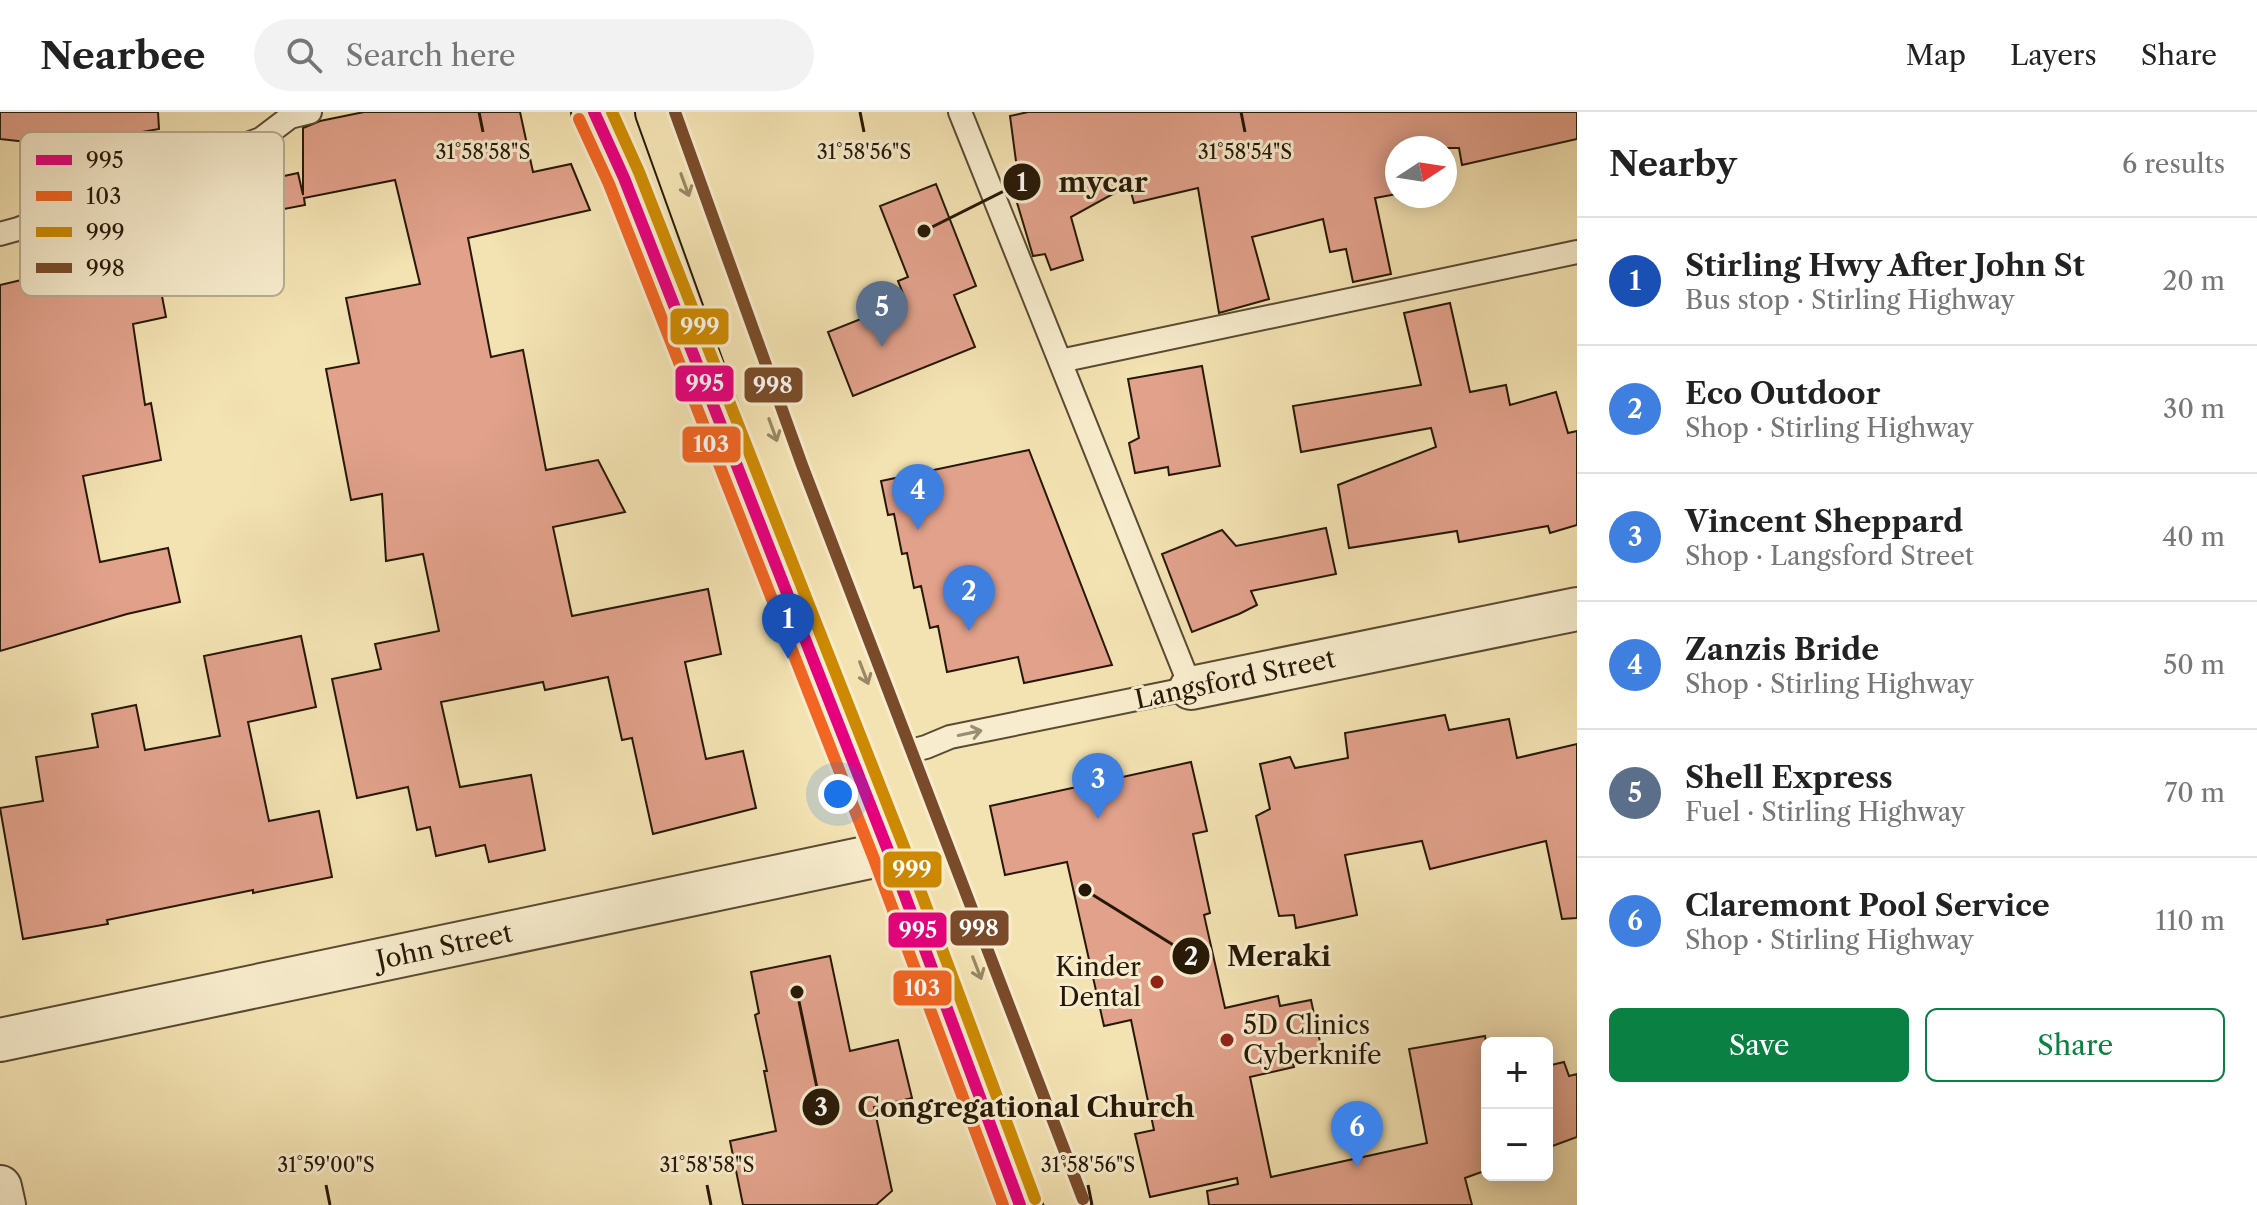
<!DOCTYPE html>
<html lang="en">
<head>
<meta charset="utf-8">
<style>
  body { margin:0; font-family:"Libre Caslon Text",serif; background:#f2f2f2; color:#222 }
  .controls { position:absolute; right:24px; bottom:24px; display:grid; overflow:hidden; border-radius:12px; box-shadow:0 4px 20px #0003 }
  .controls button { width:72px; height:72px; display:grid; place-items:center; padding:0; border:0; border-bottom:2px solid #e0e0e0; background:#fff; color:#222; font:40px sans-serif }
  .compass { position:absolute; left:1385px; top:24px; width:72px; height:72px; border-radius:50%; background:#fff; box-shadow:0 4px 20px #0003; rotate:78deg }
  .you { position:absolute; left:838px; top:682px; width:28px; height:28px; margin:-20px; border:6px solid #fff; border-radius:50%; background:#1a73e8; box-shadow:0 0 0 12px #1a73e833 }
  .badge { display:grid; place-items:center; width:52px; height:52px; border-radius:50%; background:#0b8043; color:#fff; font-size:26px; font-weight:700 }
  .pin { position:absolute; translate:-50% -66px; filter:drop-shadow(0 2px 4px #0008) }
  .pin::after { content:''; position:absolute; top:42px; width:28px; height:24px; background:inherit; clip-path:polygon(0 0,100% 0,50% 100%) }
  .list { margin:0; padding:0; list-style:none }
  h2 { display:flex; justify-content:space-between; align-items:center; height:104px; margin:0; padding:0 32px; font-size:34px }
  h2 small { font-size:26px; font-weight:400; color:#767676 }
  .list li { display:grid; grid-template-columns:52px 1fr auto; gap:24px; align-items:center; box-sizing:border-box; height:128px; padding:0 32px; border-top:2px solid #e0e0e0 }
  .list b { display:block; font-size:30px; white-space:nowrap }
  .list p { margin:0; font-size:26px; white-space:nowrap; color:#767676 }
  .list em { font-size:26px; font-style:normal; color:#767676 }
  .actions { display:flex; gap:16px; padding:24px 32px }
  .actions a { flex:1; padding:18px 0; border:2px solid #0b8043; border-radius:12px; text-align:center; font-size:28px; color:#0b8043 }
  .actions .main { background:#0b8043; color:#fff }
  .icon { flex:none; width:44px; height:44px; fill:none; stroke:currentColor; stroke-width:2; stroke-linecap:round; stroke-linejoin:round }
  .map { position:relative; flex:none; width:1577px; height:1093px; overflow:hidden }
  header { display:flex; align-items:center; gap:48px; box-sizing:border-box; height:112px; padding:0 40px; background:#fff; border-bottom:2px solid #e0e0e0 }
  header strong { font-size:38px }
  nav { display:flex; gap:44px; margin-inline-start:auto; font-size:28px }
  .search { width:560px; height:72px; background:#f2f2f2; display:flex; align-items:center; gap:20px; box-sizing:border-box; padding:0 28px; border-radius:44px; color:#767676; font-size:30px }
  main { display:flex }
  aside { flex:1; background:#fff }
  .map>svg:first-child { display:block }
  .building { fill:#e1a18b; stroke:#261806; stroke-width:2 }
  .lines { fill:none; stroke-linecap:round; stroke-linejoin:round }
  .service-casing { stroke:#594a31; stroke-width:26 }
  .minor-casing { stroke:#594a31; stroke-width:46 }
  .trunk-casing { stroke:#261806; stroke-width:48 }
  .service { stroke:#f7eccd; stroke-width:22 }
  .minor { stroke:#f7eccd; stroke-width:42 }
  .trunk { stroke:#f3e2b2; stroke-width:44 }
  .bus-1-casing { stroke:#f7eccd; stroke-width:18 }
  .bus-2-casing { stroke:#f7eccd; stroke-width:18 }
  .bus-3-casing { stroke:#f7eccd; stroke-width:18 }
  .bus-4-casing { stroke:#f7eccd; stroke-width:18 }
  .bus-1 { stroke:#e5007d; stroke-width:12 }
  .bus-2 { stroke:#f26522; stroke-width:12 }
  .bus-3 { stroke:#cd8a01; stroke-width:12 }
  .bus-4 { stroke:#7a4b2a; stroke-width:12 }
  .oneway { stroke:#978765 }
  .oneway2 { stroke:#998d73 }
  .ticks { fill:none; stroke:#261806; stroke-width:3 }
  .poi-dot { fill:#8f2418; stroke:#f7eccd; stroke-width:3 }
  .labels { text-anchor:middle; stroke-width:6; stroke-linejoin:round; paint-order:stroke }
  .street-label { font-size:26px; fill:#261806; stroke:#f7eccd }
  .poi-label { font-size:26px; fill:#261806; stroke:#f7eccd; text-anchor:end }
  .key { fill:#f7eccd; stroke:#b8ac91; stroke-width:2 }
  .key-label { font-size:22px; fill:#261806 }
  .ticks-label { font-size:20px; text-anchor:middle; fill:#261806; stroke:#f7eccd; stroke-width:6; stroke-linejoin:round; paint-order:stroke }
  .leader { fill:none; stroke:#261806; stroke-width:3 }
  .callout-dot { fill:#261806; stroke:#f7eccd; stroke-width:3 }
  .mark-label { font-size:24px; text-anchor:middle; font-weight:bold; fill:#fff }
  .callout-label { font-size:28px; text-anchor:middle; font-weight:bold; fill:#261806; stroke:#f7eccd; stroke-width:6; stroke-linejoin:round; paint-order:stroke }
  .line-badge { stroke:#f7eccd; stroke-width:3 }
  .badge-label { font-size:22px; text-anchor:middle; font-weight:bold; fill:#fff }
</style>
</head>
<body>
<header>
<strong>Nearbee</strong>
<div class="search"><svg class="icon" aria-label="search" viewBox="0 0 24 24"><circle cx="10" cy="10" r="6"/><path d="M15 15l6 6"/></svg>Search here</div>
<nav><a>Map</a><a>Layers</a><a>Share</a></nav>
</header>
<main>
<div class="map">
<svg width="1577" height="1093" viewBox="0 0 1577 1093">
  <rect width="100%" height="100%" fill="#f3e2b2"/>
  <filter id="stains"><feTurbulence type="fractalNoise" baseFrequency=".0025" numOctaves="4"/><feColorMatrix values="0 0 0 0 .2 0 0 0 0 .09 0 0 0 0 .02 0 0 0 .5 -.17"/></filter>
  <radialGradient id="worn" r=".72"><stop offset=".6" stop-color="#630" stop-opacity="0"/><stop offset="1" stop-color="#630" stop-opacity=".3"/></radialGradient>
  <path class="building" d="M0,0H158L159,17L63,34L0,27Z
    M364,0H520L533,60L571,52L590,98L468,126L491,245L523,238L546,358L598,348L625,400L553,415L572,504L708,477L721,542L685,550L706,647L743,639L756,696L653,722L632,626L622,628L608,565L545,578L543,570L441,590L460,675L531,663L545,738L489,750L485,733L436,744L430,715L417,718L408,675L357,686L332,567L381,557L375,532L439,519L423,442L386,449L382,382L351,388L326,257L359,251L346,186L420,172L395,68L304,86L305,93L189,115L183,81L233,71V75L298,61L303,83V16L320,9Z
    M1028,0H1577V27L1462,53L1459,36H1397V82L1375,86L1391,162L1353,170L1346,137L1330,140L1323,107L1252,125L1269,187L1219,201L1198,76L1134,91L1129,73L1071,105L1083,148L1051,158L1045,142L1033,144L1012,74L1019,72L1010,4Z
    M936,72L976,174L954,183L975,235L853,284L828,220L906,189L898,169L908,165L880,94Z
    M153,137L166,205L133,212L145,293L151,291L161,348L83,364L100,450L168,436L180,490L127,502L0,539V173Z
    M1450,191L1470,280L1506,273L1510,293L1556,280L1568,321L1577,319V413L1550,421L1548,414L1459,430L1457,419L1349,436L1338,373L1436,335L1431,316L1301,340L1293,294L1421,273L1404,201Z
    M1202,254L1220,354L1169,363L1168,355L1135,361L1129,331L1139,326L1128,267Z
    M1029,338L1112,553L1024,571L1018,545L947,560L938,514L930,516L921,474L914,476L907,441L902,442L894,402L888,403L881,369Z
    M1326,416L1336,462L1251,479L1257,493L1239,502L1192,520L1162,442L1222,418L1236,434Z
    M301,524L316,595L248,610L269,709L319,699L332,765L253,781V778L107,808L108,812L23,827L0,696L43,689L36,645L98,635L92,602L136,593L145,638L220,624L204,544Z
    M1445,603L1449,618L1509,607L1517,646L1577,632V806L1562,807L1546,729L1430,757L1422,729L1345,743L1357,803L1296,816L1294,803L1279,804L1256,704L1270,697L1260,652L1290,645L1295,656L1348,646L1345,621Z
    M1191,650L1207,719L1193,722L1210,801L1204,803L1225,896L1278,884L1280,894L1311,888L1322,939L1291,945L1294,955L1250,965L1271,1065L1427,1031L1409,937L1485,924L1487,935V1058L1465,1066L1472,1093H1209L1207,1079L1238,1072L1237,1066L1150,1085L1135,1022L1154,1018L1131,908L1104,914L1067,750L1005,763L990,694Z
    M830,844L850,939L898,928L912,986L874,995L892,1079L876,1093H743L730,1029L776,1019L764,959H767L755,903L759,901L751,860Z
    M1564,950L1569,964L1577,962V1025L1547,1036V954Z"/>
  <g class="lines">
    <g class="service-casing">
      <path id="service" d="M0,122L18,117L261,27L290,5L310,0
        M1060,249L1577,140
        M895,643L926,635L950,625L1191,576L960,0"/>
    </g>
    <g class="minor-casing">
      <g id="minor">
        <path d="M1191,576L1577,497"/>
        <path id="s1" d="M0,928L889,741"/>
        <path d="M0,1075L4,1093"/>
      </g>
    </g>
    <g class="trunk-casing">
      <path id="trunk" d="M594,0L624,66L889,741L1020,1093
        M658,0L787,359L1068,1093"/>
    </g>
    <use href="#service" class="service"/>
    <use href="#minor" class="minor"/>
    <use href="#trunk" class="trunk"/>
    <g class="bus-1-casing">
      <path id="bus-1" d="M594,0L624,66L889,741L1020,1093"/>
    </g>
    <g class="bus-2-casing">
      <path id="bus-2" d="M579,7L609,72L874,747L1003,1093"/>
    </g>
    <g class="bus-3-casing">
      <path id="bus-3" d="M612,0L639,60L904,735L1035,1087"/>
    </g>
    <g class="bus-4-casing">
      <path id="bus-4" d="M675,0L802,353L1083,1087"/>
    </g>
    <use href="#bus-1" class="bus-1"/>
    <use href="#bus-2" class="bus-2"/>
    <use href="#bus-3" class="bus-3"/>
    <use href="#bus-4" class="bus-4"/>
  </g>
  <defs><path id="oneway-shaft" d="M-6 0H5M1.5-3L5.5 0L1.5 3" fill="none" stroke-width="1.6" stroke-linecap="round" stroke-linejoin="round" transform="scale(2)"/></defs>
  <g class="oneway">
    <use href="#oneway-shaft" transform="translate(685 73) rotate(70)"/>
    <use href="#oneway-shaft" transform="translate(773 318) rotate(70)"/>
    <use href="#oneway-shaft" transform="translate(864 561) rotate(69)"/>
    <use href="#oneway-shaft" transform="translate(977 856) rotate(69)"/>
  </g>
  <use class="oneway2" href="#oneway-shaft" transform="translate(970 621) rotate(-12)"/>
  <path class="ticks" d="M479,0L483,20M860,0L864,20M1241,0L1245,20M326,1073L330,1093M707,1073L711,1093M1088,1073L1092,1093"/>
  <g class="poi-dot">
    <circle cx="1157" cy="870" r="8"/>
    <circle cx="1227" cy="928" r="8"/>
  </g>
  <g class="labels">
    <g class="street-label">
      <text transform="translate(1235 567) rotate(-12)" y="9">Langsford Street</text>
      <text dy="9" stroke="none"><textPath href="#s1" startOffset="454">John Street</textPath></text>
    </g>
    <g class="poi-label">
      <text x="1141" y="864">Kinder<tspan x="1141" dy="30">Dental</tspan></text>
      <text x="1243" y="922" text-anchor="start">5D Clinics<tspan x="1243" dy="30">Cyberknife</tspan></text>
    </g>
  </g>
  <rect x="20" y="20" width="264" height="164" rx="12" class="key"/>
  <rect x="36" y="43" width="36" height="10" fill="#e5007d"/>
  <rect x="36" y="79" width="36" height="10" fill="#f26522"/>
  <rect x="36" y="115" width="36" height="10" fill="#cd8a01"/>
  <rect x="36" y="151" width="36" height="10" fill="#7a4b2a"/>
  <g class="key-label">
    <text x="86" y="56">995</text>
    <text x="86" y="92">103</text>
    <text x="86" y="128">999</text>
    <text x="86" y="164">998</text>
  </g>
  <g class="ticks-label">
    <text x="483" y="47">31°58'58"S</text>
    <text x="864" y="47">31°58'56"S</text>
    <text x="1245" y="47">31°58'54"S</text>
    <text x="326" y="1060">31°59'00"S</text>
    <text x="707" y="1060">31°58'58"S</text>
    <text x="1088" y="1060">31°58'56"S</text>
  </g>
  <path class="leader" d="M924 119L1022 70M1085 778L1191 844M797 880L821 995"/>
  <g class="callout-dot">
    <circle cx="924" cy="119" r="8"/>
    <circle cx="1085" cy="778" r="8"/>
    <circle cx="797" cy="880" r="8"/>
    <circle cx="1022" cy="70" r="20"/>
    <circle cx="1191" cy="844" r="20"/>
    <circle cx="821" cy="995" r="20"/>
  </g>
  <g class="mark-label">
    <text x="1022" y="79">1</text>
    <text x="1191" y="853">2</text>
    <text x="821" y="1004">3</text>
  </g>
  <g class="callout-label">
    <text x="1103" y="80">mycar</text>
    <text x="1279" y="854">Meraki</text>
    <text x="1026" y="1005">Congregational Church</text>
  </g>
  <g class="line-badge">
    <rect x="669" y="195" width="61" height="39" rx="8" fill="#cd8a01"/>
    <rect x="674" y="252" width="61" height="39" rx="8" fill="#e5007d"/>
    <rect x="743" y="254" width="61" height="38" rx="8" fill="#7a4b2a"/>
    <rect x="681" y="313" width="61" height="39" rx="8" fill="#f26522"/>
    <rect x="882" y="738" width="61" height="39" rx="8" fill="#cd8a01"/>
    <rect x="949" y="797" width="61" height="38" rx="8" fill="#7a4b2a"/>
    <rect x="887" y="799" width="61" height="38" rx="8" fill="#e5007d"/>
    <rect x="892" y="857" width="61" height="38" rx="8" fill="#f26522"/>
  </g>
  <g class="badge-label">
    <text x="700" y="222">999</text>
    <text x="705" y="279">995</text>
    <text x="773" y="281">998</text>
    <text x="711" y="340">103</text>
    <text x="912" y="765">999</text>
    <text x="979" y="824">998</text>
    <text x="918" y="826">995</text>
    <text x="922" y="884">103</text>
  </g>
  <rect width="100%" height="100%" filter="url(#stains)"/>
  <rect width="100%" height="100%" fill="url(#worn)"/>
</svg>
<div class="controls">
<button>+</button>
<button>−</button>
</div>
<svg class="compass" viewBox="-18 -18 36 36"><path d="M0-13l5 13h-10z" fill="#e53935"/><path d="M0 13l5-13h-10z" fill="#767676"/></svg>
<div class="you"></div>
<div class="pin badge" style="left:788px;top:547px;background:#1a4fb4">1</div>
<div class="pin badge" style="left:969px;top:519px;background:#3f7fe0">2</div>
<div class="pin badge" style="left:1098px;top:707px;background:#3f7fe0">3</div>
<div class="pin badge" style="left:918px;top:418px;background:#3f7fe0">4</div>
<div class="pin badge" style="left:882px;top:235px;background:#5c6f8a">5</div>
<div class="pin badge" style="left:1357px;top:1055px;background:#3f7fe0">6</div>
</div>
<aside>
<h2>Nearby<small>6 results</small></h2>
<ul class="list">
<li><span class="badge" style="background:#1a4fb4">1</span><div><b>Stirling Hwy After John St</b><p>Bus stop · Stirling Highway</p></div><em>20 m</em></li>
<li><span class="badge" style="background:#3f7fe0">2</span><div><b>Eco Outdoor</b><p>Shop · Stirling Highway</p></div><em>30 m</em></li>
<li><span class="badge" style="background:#3f7fe0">3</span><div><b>Vincent Sheppard</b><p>Shop · Langsford Street</p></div><em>40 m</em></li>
<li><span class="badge" style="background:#3f7fe0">4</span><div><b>Zanzis Bride</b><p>Shop · Stirling Highway</p></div><em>50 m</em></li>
<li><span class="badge" style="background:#5c6f8a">5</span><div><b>Shell Express</b><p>Fuel · Stirling Highway</p></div><em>70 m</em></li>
<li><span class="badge" style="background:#3f7fe0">6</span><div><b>Claremont Pool Service</b><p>Shop · Stirling Highway</p></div><em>110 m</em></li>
</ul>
<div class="actions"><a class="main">Save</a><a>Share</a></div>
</aside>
</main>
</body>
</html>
